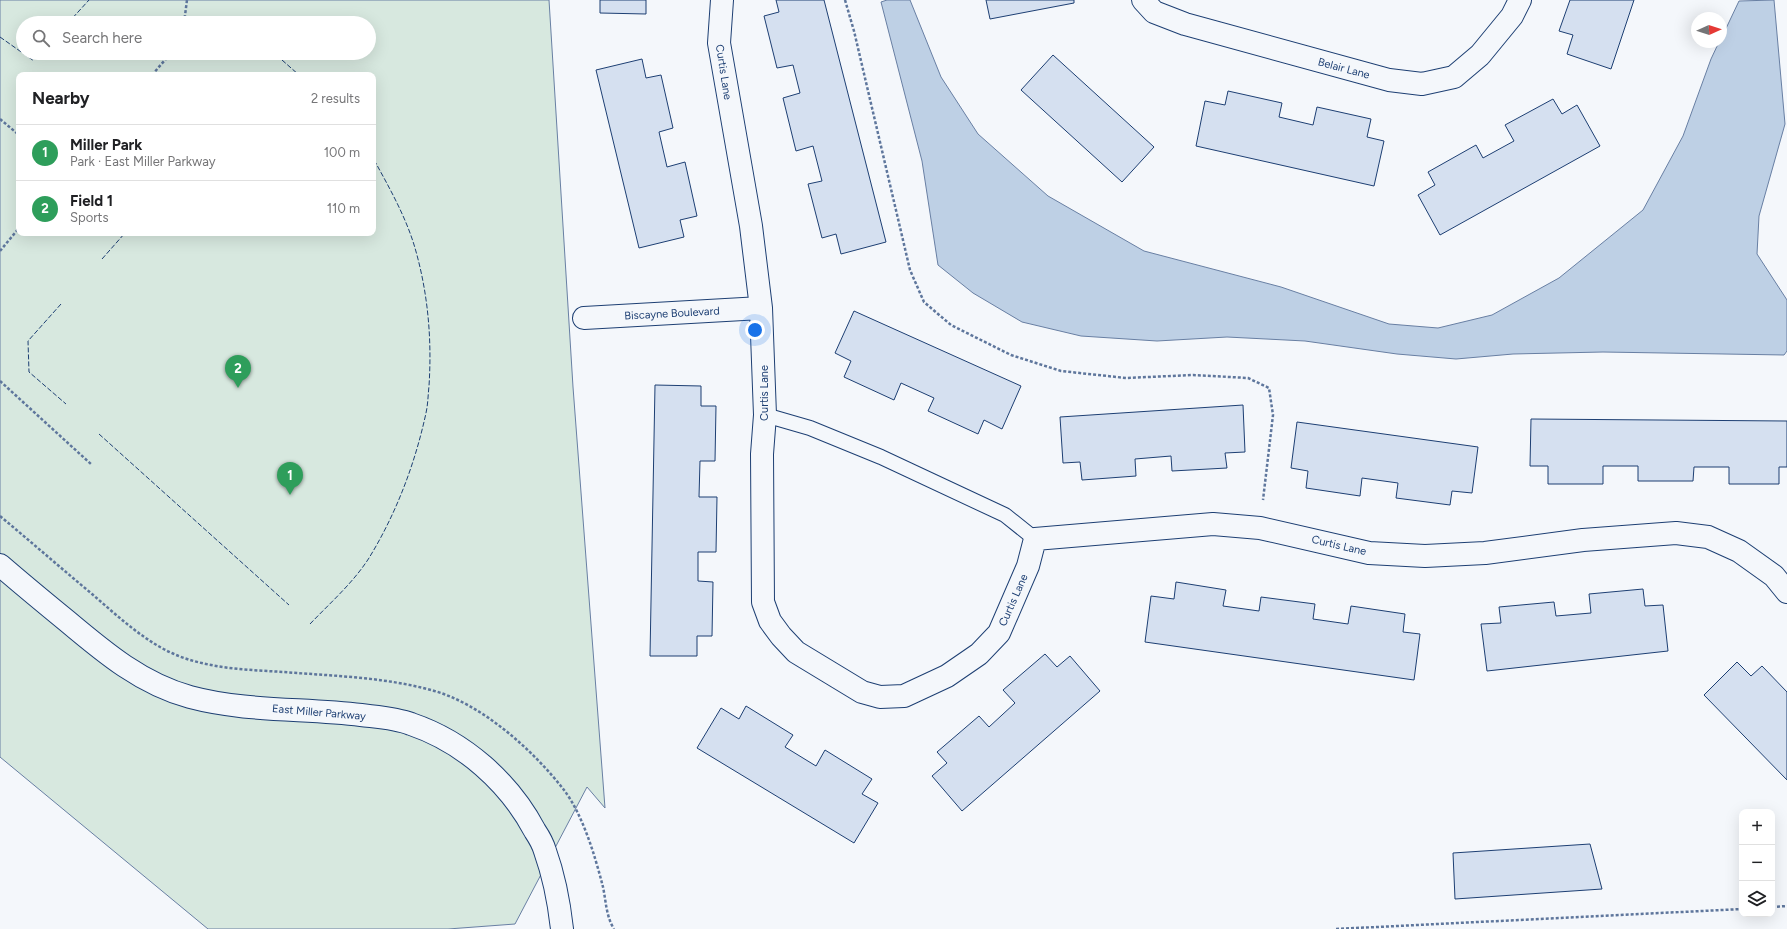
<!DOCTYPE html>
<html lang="en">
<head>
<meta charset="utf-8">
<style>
  body { margin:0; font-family:Figtree,sans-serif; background:#f2f2f2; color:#202124 }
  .controls { position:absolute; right:12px; bottom:12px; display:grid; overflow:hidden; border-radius:8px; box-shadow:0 4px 16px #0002 }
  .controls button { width:36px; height:36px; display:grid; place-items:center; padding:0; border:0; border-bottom:1px solid #e0e0e0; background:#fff; color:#202124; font:20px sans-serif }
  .compass { position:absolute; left:1691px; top:12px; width:36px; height:36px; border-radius:50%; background:#fff; box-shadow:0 4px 16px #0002; rotate:87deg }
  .you { position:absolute; left:755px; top:330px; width:14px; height:14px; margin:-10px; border:3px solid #fff; border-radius:50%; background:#1a73e8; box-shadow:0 0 0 6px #1a73e833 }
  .badge { display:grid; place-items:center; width:26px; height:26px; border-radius:50%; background:#c62828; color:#fff; font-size:13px; font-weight:700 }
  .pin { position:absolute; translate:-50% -33px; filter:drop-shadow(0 1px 2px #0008) }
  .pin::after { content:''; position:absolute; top:21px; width:14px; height:12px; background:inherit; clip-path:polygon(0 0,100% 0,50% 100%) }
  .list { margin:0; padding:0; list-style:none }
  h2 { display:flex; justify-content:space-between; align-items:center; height:52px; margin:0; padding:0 16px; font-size:17px }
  h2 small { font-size:13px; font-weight:400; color:#757577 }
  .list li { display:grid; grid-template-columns:26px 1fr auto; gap:12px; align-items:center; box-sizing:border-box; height:56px; padding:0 16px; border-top:1px solid #e0e0e0 }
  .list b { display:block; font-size:15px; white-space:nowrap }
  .list p { margin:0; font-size:13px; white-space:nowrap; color:#757577 }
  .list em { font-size:13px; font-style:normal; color:#757577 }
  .icon { flex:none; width:22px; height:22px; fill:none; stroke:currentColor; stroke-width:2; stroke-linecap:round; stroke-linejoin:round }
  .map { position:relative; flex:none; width:1787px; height:929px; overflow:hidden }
  .search { position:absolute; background:#fff; box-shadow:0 4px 16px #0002; left:16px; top:16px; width:360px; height:44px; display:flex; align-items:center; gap:10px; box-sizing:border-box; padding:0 14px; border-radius:22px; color:#757577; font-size:15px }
  .panel { position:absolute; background:#fff; box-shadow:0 4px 16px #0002; left:16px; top:72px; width:360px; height:164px; border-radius:8px }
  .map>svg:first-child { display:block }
  .green { fill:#d7e8df; stroke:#687fa3; fill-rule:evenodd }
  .water { fill:#bed0e5; stroke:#687fa3 }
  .building { fill:#d5e0f0; stroke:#1d3f73 }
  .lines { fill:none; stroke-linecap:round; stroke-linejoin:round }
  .lane-casing { stroke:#1d3f73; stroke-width:16 }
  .street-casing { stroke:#1d3f73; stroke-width:24 }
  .path { stroke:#5e769c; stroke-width:2.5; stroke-dasharray:3 2; stroke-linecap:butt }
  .lane { stroke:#f4f7fb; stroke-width:14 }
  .street { stroke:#f4f7fb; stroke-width:22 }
  .fence { stroke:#1d3f73; stroke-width:1; stroke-dasharray:5 2; stroke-linecap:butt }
  .labels { text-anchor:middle; stroke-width:3; stroke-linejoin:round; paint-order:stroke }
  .street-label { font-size:11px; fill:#1d3f73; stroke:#f4f7fb }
</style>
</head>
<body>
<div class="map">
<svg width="1787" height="929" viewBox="0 0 1787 929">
  <rect width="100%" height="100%" fill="#f4f7fb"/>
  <path class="green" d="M0,0H549L573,387L605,808L587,787L515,924L448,929H208L0,757ZM23,23H369V53H23ZM19,75H373V233H19Z"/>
  <path class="water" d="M887,0H910L941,77L978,134L1048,196L1144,251L1281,287L1389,324L1438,328L1492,315L1559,278L1643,210L1683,136L1711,59L1719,42H1721V39L1739,1L1774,0L1785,124L1759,216L1757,254L1787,300V351L1784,355L1603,352L1513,354L1456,359L1397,354L1305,341L1227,337L1157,341L1081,336L1022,322L973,293L938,265L922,161L881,2Z"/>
  <path class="building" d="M600,0H646V14L600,13Z
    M776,0H824L886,242L841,254L836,234L822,238L808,184L822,181L813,146L796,151L783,98L800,93L793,65L777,68L764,16L779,12Z
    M986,0H1074V3L990,19Z
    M1570,0H1634L1611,69L1567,54L1573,35L1559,31Z
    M1053,55L1154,147L1122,182L1021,90Z
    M642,59L646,78L661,75L673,128L659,132L667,167L685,162L697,216L680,220L684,237L639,248L596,70Z
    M1228,91L1282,103L1279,117L1313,125L1317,107L1371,119L1367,137L1384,141L1374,186L1196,146L1205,101L1225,105Z
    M1553,99L1562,114L1577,105L1600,146L1440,235L1418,195L1435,185L1428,172L1476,145L1483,158L1514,141L1505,125Z
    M854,311L1021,386L1002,429L984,420L978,434L928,411L934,398L901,383L894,400L844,377L851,361L835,353Z
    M655,385L701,386V406H716L715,461H700L699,497H717L716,552H698V581L713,582L712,636H697V656H650Z
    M1243,405L1245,452L1225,453L1227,468L1172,471L1171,456L1135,459L1136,476L1082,480L1080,462L1063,463L1060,417Z
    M1531,419L1787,421V467H1779V484H1729V467H1694L1693,481H1638V466H1603V484H1548V466H1530Z
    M1297,422L1478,447L1472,493L1452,491L1450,505L1396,498L1398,483L1362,478L1360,496L1306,488L1308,471L1291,468Z
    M1176,582L1226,590L1223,606L1259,611L1261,597L1315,604L1313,619L1348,624L1351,606L1405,614L1403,632L1420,634L1414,680L1145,642L1151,596L1174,599Z
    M1643,589L1645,606L1663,605L1668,651L1487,671L1481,624L1501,623L1499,607L1554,602L1556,616L1591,613L1589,594Z
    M1045,654L1057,667L1070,656L1100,691L962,811L932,776L947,763L937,752L979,716L989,727L1015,703L1003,690Z
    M1737,662L1751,676L1762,666L1787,692V780L1704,695Z
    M746,706L793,735L785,747L816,766L825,750L872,779L862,794L878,803L854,843L697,748L721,708L739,719Z
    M1590,844L1602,889L1455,899L1453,853Z"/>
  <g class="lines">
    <g class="lane-casing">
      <path id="lane" d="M765,415L810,428L881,457L1005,515L1035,539"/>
    </g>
    <g class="street-casing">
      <path id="street" d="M722,0L719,43L751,226L761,308L765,415L762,454L763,602L770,621L781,636L796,652L862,692L880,697L904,696L947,676L979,654L999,633L1028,566L1035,539L1213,524L1260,528L1369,553L1425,556L1485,553L1583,540L1676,533L1708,537L1739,551L1774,576L1787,592
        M1143,0L1154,12L1185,24L1389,80L1422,84L1454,77L1480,55L1512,16L1520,0
        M584,318L761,308
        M0,565C22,584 45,603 67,621C105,653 142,684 190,697C246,712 305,708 361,715C377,717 396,718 411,724C464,742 509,782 535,831C539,837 543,844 545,851C554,876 559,902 562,929"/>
    </g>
    <path class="path" d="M845,0L854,31L910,270L924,302L951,325L1011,355L1061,371L1126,378L1193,375L1248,378L1269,388L1273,415L1263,500
      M184,23L187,0
      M152,75L171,53
      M0,119L19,135
      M0,251L19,228
      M0,381L92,465
      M0,516C31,542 61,568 92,594C120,618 149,646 184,658C216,669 251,670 284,672C333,676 383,677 431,690C481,703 533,750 564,790C583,815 595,856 603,887C606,901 606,916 614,929
      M1772,907L1787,906
      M1336,929L1742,909"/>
    <use href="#lane" class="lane"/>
    <use href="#street" class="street"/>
    <path class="fence" d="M68,23L89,0
      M0,37L34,61
      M282,60L299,75
      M102,259L125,233
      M61,304L28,341L29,372L66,404
      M99,434L289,605
      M310,624C330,603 353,583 369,558C396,514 415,464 426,413C428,404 428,395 429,386C432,339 428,293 415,248C406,217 389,187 373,158"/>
  </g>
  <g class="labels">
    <g class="street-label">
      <text transform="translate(1344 68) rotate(15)" y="4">Belair Lane</text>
      <text transform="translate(724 72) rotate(81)" y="4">Curtis Lane</text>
      <text transform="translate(672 313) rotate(-3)" y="4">Biscayne Boulevard</text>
      <text transform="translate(764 393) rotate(-90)" y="4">Curtis Lane</text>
      <text transform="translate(1339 545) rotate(13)" y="4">Curtis Lane</text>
      <text transform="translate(1013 600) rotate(-66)" y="4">Curtis Lane</text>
      <text transform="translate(319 712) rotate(5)" y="4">East Miller Parkway</text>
    </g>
  </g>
</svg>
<div class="controls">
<button>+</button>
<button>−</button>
<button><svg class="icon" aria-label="layers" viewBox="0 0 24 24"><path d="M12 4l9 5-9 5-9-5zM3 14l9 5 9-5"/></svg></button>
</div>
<svg class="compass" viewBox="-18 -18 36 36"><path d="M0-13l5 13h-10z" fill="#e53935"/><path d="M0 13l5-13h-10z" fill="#757577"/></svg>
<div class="you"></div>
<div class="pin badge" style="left:290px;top:495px;background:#2e9e5b">1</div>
<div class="pin badge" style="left:238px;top:388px;background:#2e9e5b">2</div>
<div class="search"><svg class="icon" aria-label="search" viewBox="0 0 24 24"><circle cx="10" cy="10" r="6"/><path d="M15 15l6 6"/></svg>Search here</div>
<section class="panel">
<h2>Nearby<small>2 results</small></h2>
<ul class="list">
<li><span class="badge" style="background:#2e9e5b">1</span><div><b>Miller Park</b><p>Park · East Miller Parkway</p></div><em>100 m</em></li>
<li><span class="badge" style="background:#2e9e5b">2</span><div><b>Field 1</b><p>Sports</p></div><em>110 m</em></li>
</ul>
</section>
</div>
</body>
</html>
